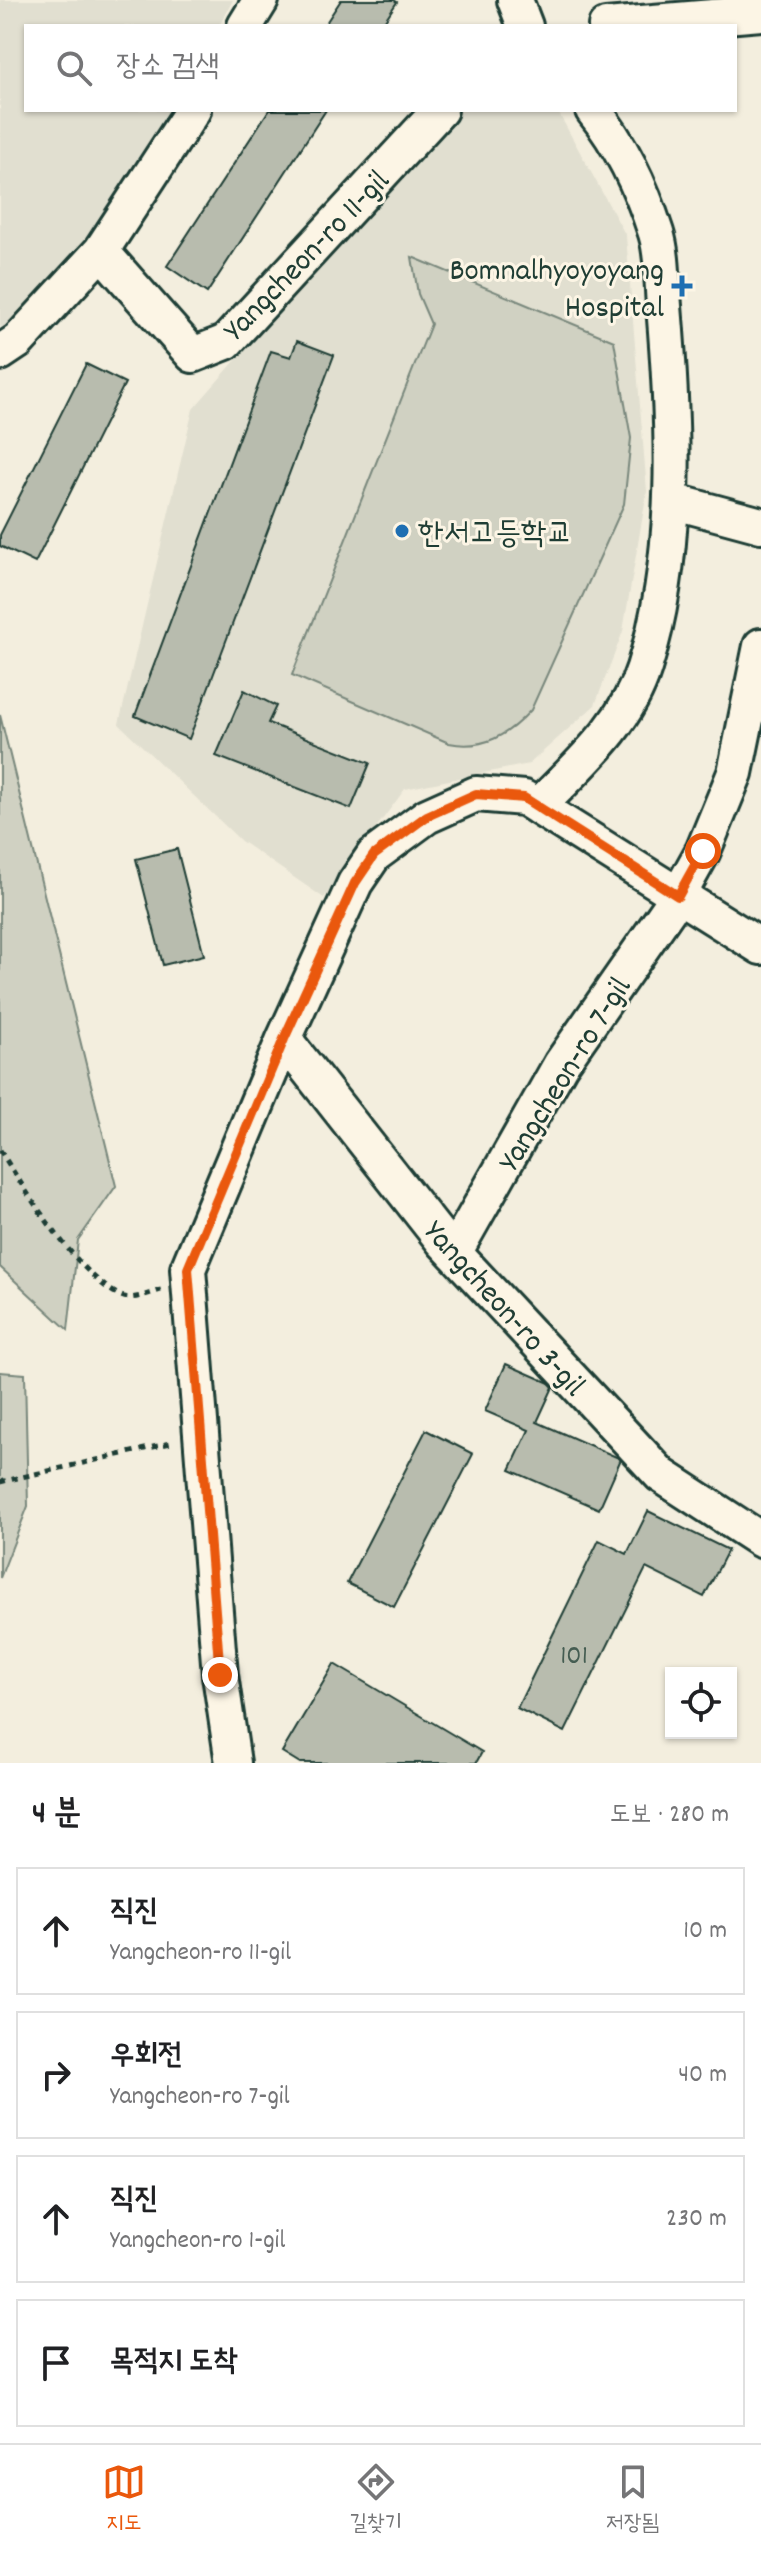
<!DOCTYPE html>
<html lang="ko">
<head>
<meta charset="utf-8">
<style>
  body { margin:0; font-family:Dekko,"Poor Story",sans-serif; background:#f2f2f2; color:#202124 }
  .controls { position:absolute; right:24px; bottom:24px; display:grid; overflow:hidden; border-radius:0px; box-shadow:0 2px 6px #0004 }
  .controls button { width:72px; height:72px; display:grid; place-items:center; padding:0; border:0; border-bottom:2px solid #e0e0e0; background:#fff; color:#202124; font:40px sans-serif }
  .stop { position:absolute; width:24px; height:24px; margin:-18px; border:6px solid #ea580c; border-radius:50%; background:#fff }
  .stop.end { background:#ea580c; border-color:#fff; box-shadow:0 2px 8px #0008 }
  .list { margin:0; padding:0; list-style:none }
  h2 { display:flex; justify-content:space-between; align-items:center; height:104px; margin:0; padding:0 32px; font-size:34px }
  h2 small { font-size:26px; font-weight:400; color:#757577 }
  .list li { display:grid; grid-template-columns:52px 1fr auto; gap:24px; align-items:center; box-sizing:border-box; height:128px; margin:0 16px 16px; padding:0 16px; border:2px solid #e0e0e0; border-radius:0px }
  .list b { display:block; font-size:30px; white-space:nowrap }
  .list p { margin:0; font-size:26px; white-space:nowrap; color:#757577 }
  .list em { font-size:26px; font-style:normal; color:#757577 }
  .icon { flex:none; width:44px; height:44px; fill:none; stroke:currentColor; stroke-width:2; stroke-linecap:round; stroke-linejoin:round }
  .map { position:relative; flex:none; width:761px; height:1763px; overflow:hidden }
  .search { position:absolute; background:#fff; box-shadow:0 2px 6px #0004; left:24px; right:24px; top:24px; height:88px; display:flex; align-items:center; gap:20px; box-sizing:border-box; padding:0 28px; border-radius:0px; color:#757577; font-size:30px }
  .sheet { height:680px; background:#fff }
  nav { display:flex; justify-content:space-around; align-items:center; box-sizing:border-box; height:112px; border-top:2px solid #e0e0e0; background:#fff; font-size:22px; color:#757577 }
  nav a { display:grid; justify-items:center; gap:4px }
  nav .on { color:#ea580c }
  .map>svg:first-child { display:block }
  .built { fill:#e1dfd0 }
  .green { fill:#d0d1c2; stroke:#78877b; stroke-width:2 }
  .building { fill:#b8bcae; stroke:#1f3d34; stroke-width:2 }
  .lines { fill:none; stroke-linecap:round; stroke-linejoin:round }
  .minor-casing { stroke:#1f3d34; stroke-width:40 }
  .path { stroke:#1f3d34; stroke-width:5; stroke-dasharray:6 6; stroke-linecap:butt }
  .minor { stroke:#fcf5e5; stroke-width:34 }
  .route { stroke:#ea580c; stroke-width:10 }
  .poi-dot { fill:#1f6fb2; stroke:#fcf5e5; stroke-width:3 }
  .labels { text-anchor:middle; stroke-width:6; stroke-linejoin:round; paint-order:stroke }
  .number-label { font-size:28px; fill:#455d52 }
  .street-label { font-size:32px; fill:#1f3d34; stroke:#fcf5e5 }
  .poi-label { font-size:32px; fill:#1f3d34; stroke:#fcf5e5; text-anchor:end }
</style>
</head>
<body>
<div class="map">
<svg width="761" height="1763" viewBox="0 0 761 1763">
  <rect width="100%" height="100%" fill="#f3eede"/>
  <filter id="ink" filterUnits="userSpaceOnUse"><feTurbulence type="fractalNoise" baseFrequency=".0125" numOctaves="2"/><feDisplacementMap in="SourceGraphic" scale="16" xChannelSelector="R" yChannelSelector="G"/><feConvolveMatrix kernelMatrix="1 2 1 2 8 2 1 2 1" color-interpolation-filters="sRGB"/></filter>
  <g filter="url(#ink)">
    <path class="built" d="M0,0H233L219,26H26V110H172L105,229L16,322L0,327Z
      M455,110H557L626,236L647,491L623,631L595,705L529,764L405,789L324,898L241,841L119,724L193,409Z"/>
    <path class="green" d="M412,257L614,341L631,438L624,504L531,710C508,735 484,750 449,743L292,675L431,324L418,294Z
      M0,715L116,1186L78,1240L68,1330L0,1267Z
      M0,1372L25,1374L28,1506L0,1578Z"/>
    <path class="building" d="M341,0H394L397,2L381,26H324Z
      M269,110H326L207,293L167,266Z
      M297,341L334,355L189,739L135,716L271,351L291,357Z
      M86,364L125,383L35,563L0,546V535Z
      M244,690L276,706L268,723L370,763L351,809L216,756Z
      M177,849L204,955L163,965L136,859Z
      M506,1364L554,1385L537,1422L621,1459L599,1509L510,1470L529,1430L485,1411Z
      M426,1430L473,1454L394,1607L347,1583Z
      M648,1511L728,1550L704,1597L646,1568L565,1732L517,1708L599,1540L627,1554Z
      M334,1664L482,1752L476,1763H300L282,1752Z"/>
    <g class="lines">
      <g class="minor-casing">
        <path id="minor" d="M515,0L525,26
          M245,26L261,0
          M606,26L761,13
          M101,251L193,355L226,342L440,110
          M0,353L18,341L101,251L193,110
          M672,501L761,525
          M538,807L761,947
          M284,1039L443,1241L661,1475L761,1540
          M454,1253L561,1064L678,896L703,851L735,773L761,646
          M233,1763L220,1675L188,1269L284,1039L355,883L374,855L427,816L476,794L524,798L538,807C578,765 626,726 644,668C680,553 674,425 664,306C662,283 663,255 656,233C642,189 622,146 593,110"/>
      </g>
      <path class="path" d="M0,1150C24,1189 82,1282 124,1297C134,1300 150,1293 161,1290
        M0,1482L171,1443"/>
      <use href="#minor" class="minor"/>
    </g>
  </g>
  <g class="lines" filter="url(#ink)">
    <path class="route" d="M220,1675L188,1269L284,1039L355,883L374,855L427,816L476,794L524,798L678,896L703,851"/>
  </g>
  <g class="poi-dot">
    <path d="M678 274h8v8h8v8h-8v8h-8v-8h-8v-8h8z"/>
    <circle cx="402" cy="531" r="8"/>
  </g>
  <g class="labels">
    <g class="number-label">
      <text x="574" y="1663">101</text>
    </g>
    <g class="street-label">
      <text transform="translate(305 254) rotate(-46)" y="11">Yangcheon-ro 11-gil</text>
      <text transform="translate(563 1073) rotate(-58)" y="11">Yangcheon-ro 7-gil</text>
      <text transform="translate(506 1307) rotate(48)" y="11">Yangcheon-ro 3-gil</text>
    </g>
    <g class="poi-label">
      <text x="664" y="279">Bomnalhyoyoyang<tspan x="664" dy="37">Hospital</tspan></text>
      <text x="418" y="542" text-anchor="start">한서고등학교</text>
    </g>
  </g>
</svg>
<div class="controls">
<button><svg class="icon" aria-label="locate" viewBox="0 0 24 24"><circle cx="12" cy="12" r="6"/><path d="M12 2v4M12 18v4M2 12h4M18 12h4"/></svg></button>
</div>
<div class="stop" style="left:703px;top:851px"></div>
<div class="stop end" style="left:220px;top:1675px"></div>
<div class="search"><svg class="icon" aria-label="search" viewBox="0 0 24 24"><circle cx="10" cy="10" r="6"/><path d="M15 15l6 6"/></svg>장소 검색</div>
</div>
<section class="sheet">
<h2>4 분<small>도보 · 280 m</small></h2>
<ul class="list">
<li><svg class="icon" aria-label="ahead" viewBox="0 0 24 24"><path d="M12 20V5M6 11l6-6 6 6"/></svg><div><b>직진</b><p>Yangcheon-ro 11-gil</p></div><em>10 m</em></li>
<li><svg class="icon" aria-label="right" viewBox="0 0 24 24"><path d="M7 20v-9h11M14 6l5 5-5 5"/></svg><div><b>우회전</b><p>Yangcheon-ro 7-gil</p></div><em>40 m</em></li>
<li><svg class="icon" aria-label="ahead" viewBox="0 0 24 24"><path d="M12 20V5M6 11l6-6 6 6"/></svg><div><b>직진</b><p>Yangcheon-ro 1-gil</p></div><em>230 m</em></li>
<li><svg class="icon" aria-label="arrive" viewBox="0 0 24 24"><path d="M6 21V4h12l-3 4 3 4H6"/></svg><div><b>목적지 도착</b></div></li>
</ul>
</section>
<nav>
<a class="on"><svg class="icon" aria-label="map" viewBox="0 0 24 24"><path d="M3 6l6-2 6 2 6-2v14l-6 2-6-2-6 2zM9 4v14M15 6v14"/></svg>지도</a>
<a><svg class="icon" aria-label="directions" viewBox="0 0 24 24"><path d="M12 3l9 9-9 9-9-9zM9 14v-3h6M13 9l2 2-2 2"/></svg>길찾기</a>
<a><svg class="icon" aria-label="saved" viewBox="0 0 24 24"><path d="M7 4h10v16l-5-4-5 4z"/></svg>저장됨</a>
</nav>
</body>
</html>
